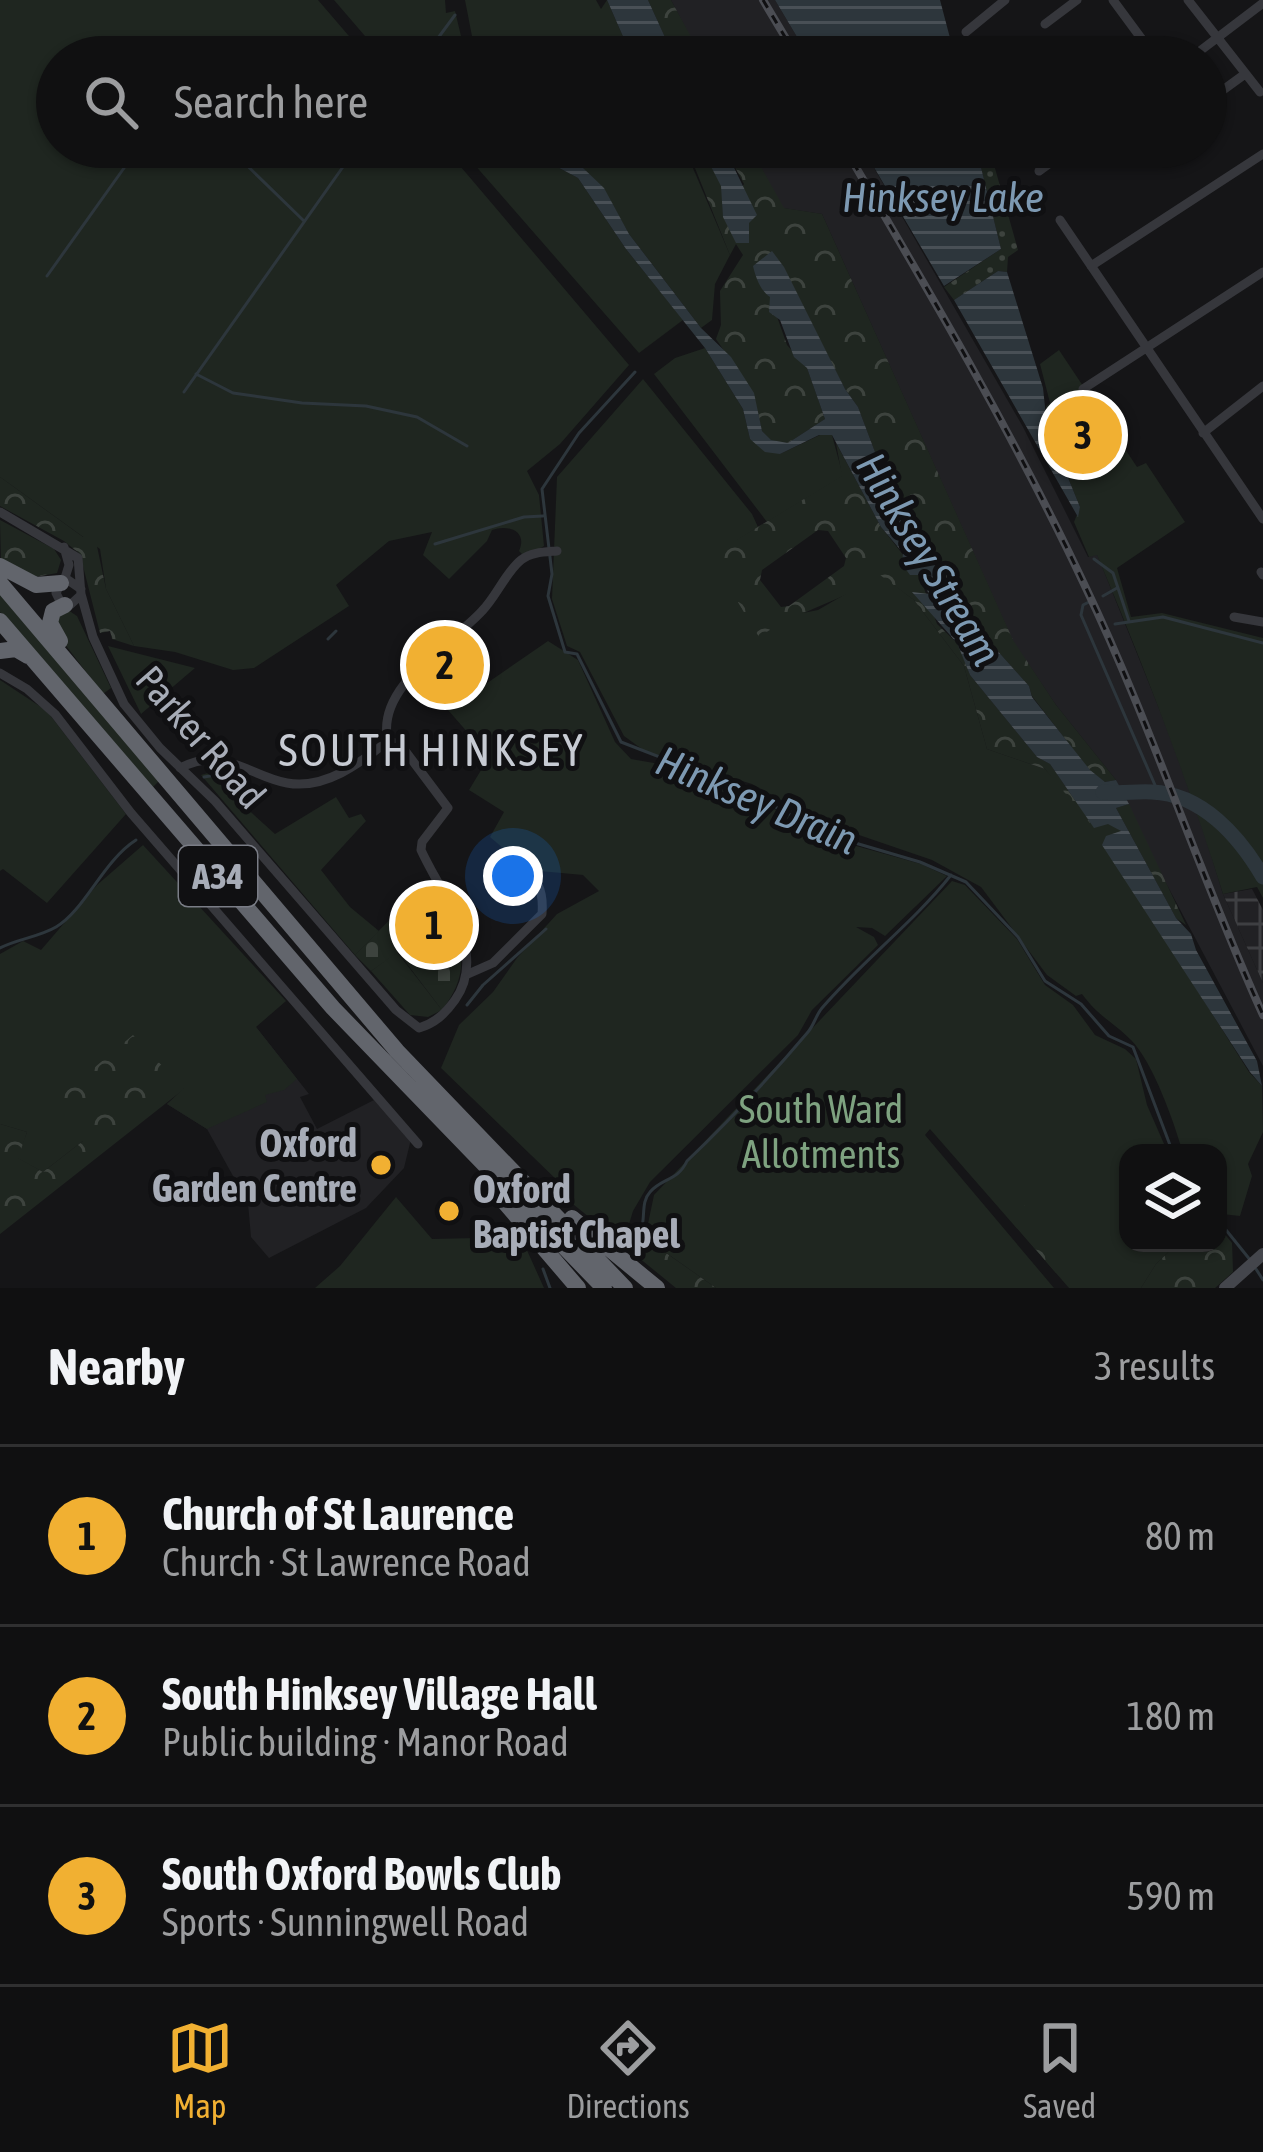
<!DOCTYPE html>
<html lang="en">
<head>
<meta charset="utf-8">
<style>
  body { margin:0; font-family:"Asap Condensed",sans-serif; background:#19191a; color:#f1f3f6 }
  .controls { position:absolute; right:36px; bottom:36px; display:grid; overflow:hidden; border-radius:24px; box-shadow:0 3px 9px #0004 }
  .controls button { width:108px; height:108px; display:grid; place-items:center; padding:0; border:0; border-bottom:3px solid #303031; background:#101011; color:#f1f3f6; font:60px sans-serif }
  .you { position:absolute; left:513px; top:876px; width:42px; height:42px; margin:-30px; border:9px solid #fff; border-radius:50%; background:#1a73e8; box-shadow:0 0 0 18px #1a73e833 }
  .badge { display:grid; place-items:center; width:78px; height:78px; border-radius:50%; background:#f1b032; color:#111; font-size:39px; font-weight:700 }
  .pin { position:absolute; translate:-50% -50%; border:6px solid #fff; box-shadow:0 3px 12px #0006 }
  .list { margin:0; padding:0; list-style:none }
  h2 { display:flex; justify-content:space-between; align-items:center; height:156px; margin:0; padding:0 48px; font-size:51px }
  h2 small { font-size:39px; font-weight:400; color:#9c9d9f }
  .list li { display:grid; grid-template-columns:78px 1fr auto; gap:36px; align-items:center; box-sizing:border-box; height:180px; padding:0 48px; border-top:3px solid #303031 }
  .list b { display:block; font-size:45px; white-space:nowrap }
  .list p { margin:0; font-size:39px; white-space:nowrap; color:#9c9d9f }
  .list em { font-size:39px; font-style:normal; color:#9c9d9f }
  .icon { flex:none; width:66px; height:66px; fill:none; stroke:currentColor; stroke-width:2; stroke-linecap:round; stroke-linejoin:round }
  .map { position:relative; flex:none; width:1263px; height:1288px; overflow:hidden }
  .search { position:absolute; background:#101011; box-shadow:0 3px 9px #0004; left:36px; right:36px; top:36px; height:132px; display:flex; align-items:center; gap:30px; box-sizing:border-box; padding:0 42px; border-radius:66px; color:#9c9d9f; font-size:45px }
  .sheet { height:696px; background:#101011 }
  nav { display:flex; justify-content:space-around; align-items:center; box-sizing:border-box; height:168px; border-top:3px solid #303031; background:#101011; font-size:33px; color:#9c9d9f }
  nav a { display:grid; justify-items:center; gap:6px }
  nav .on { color:#f1b032 }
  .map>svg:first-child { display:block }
  .built { fill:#212124 }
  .industrial { fill:url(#industrial-grid) }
  .green { fill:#1f2620 }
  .forest { fill:url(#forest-crowns); fill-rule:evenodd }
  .cemetery { fill:url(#cemetery-stones) }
  .park { fill:url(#park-dots) }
  .water { fill:url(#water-rules) }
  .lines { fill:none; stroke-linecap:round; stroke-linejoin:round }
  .stream { stroke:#2d363c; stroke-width:3 }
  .river { stroke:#2d363c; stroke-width:15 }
  .street { stroke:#36373c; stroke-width:9 }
  .secondary { stroke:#44464c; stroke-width:12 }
  .highway { stroke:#62656c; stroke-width:16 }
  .rail-casing { stroke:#4b4d53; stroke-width:8 }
  .rail { stroke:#101012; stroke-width:3; stroke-dasharray:9; stroke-linecap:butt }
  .poi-dot { fill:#f1b032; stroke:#101012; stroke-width:4.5 }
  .labels { text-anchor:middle; stroke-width:10; stroke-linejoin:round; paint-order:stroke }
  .shield { fill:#101012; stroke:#7a7d86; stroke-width:3 }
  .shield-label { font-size:36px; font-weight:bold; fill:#a7acb7 }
  .street-label { font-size:39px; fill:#a7acb7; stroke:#101012 }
  .park-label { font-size:39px; fill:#7ea280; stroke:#101012 }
  .poi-label { font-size:39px; font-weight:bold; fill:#a7acb7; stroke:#101012; text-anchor:end }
  .water-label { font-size:42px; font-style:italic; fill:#7d99b2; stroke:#101012 }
  .quarter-label { font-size:45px; letter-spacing:3px; fill:#c7cbd3; stroke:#101012 }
</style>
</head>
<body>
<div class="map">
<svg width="1263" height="1288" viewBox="0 0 1263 1288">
  <defs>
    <pattern id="industrial-grid" width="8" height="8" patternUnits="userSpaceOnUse" patternTransform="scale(3)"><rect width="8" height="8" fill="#212124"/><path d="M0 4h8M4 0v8" fill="none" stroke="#3e3f42"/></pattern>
    <pattern id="forest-crowns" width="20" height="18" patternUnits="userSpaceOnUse" patternTransform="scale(3)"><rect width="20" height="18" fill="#1f2620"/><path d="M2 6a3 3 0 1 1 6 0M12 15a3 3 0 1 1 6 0" fill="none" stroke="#3d433e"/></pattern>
    <pattern id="cemetery-stones" width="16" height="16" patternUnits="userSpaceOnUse" patternTransform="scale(3)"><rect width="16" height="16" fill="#1f2620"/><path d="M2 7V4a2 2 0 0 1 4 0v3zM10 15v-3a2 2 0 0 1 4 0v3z" fill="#3d433e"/></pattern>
    <pattern id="park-dots" width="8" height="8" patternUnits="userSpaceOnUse" patternTransform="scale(3)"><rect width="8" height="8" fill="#1f2620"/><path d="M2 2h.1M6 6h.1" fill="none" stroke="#3d433e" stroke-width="1.8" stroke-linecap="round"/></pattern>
    <pattern id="water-rules" width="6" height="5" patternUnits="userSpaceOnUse" patternTransform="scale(3)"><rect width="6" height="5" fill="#2d363c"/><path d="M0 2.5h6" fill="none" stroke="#495056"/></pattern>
  </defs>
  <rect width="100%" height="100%" fill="#151517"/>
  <path class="built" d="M671,0H775L809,57H701Z
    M750,147H862L1023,427L1088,557L1097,554L1189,783L1223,894L1263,983V1066L1140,834L1116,780L1056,705L1013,641L822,214L783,208Z
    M256,1027L309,1094L300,1097L317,1129L374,1100L411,1139L404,1168L366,1208L269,1258L251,1237L248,1203L207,1129L167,1104Z"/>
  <path class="industrial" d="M1252,889L1263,910V983L1223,894Z"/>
  <path class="green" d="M0,0H318L367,57H57V147H444L629,365L560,444L527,471L539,495L544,546L525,557L519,551C528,531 508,524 492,530L487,541L449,579L423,555L432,532L389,541L336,585L349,606L254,668L233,670L175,652L134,646L106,589L100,549L0,477Z
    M334,0H445L446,13L455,11L466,57H383Z
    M465,0H596L601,9L607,0L632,57H476Z
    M459,147H520L578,178L626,249L683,320L639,353Z
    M544,147H684L730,255L715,284L712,320L701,328L629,234L603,188L581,166Z
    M705,348L743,409L750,439L780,454L820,435H832L843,476L767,522L654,374L675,358Z
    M1059,350L1137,467L1146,463L1185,522L1117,568L1131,617L1162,613L1263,638V898L1257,887L1223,894C1187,778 1144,666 1097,555L1089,557L1074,522L1080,507L1047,426L1046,406L1050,403L1040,364Z
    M643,379L752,514L758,527L711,557L783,617L818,610L880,574L914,600L964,666L987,749L1045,769L1064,789L1121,831L1182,966L1249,1072L1262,1086L1263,1132L1248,1164L1252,1176L1240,1216L1222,1214L1218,1209V1153H1183C1174,1122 1153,1062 1131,1040C1112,1021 1099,1017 1082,994L1076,996L1047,975L981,887L932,860L821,822L752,784L646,752L624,736L580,652L567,646L552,599L557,477Z
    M0,591L159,781L152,788L0,612Z
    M68,610L77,616L111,688L103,694L57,634L55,618Z
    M548,641L578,660L615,742L631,759L671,766L791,816L824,837L921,864L947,876L885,936L872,928L856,927L874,937L878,945L812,1010L798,1035L650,1182L633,1211L623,1244L441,1068L459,1025L493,992L517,958L557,914L599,891L583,875L529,870L490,837L504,812L469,790L489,757L448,710Z
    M108,646L195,668L141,714Z
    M0,680L47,711L126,814L47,903L3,869L0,871Z
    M208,773L275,834L336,797L349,818L361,814L366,821L321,870L350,907L379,931L355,955L201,775Z
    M143,845L286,1001L256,1027L297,1079L284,1090L265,1095L267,1102L207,1129L167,1104L184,1088L83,1141L43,1172L17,1158L27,1132L0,1124V954L23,941L41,950L97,885Z
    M952,881L965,885L1017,939L1045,985L1073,1005L1095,1035L1125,1049L1136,1059L1147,1105L1168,1153H1128V1243H1178L1156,1264L1141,1288H1069L930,1129L925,1135L1054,1288H716L645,1238L654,1195Z
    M397,952L442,1010L428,1017L410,1015L371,971Z
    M396,1197L432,1239L521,1237L544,1288H315L340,1266Z"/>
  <path class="forest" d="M648,0H671L702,57H674Z
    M694,147H701L722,186L723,217L744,184L724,147H750L784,208L822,214L1013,640L1056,705L1116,780L1105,782L1090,771L1032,696L1029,686L970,620L965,606L934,563L881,468L858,407L845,389L806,313L770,297L787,345L807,368L825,419L788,443L771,441L762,431L753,393L716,339L721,325L720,291L743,255L736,244L730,255L693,163L696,160Z
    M836,443L881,527L919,575L937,624L958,644L970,675L1037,757L1050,764L1094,828L1045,769L987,749L964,666L914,600L880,575C843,601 797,611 759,637L710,556L842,476ZM818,530L828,531L846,558L844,566L789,606L781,607L760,580L762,570Z
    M0,477L83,537L88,532L95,537L106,589L134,646L112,639L110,631L100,633L80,554L64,541L0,506Z
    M0,520L54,549L61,560L57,573L35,577L1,559Z
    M1129,804L1186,925L1176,918L1116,808Z
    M133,1035L184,1089L0,1234V1124L27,1132L18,1158L43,1172L83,1141L56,1100Z
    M569,1185L716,1288H676L562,1195Z
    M1013,1192L1068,1258L1056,1273L1000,1208Z
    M1218,1226L1232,1243L1233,1272L1215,1288H1141L1156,1264L1178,1243H1218Z"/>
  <path class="cemetery" d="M428,881C455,928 480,962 442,1010L398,952L371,971L355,955Z"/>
  <path class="park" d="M976,147H989L1018,250L1008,257L1007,272L998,271L954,300L944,287L1001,249Z"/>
  <path class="water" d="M607,0H648L674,57H632Z
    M775,0H940L955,57H809Z
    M520,147H544L581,166L604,188L629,234L701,328L731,357L754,393L762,431L771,440L788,443L825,419L807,368L794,357L780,320L769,312L770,297C760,290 756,278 753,266L772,251L784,267L845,389L858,407L881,468L934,563L965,606L970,620L1029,686L1032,697L1090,770L1105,782L1116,780L1129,804L1116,808L1176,918L1191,934L1196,950L1257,1061L1262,1086L1250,1072L1102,845L1106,836L1121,831L1108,824L1094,828L1050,764L1037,757L970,675L957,643L912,592L929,594L919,575H910L902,564L903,553L881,527L832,435H819L780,454L765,452L750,439L743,409L705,348L626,249L578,178Z
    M701,147H724L757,215L749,223V243H736L723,217L721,186Z
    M862,147H976L1001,249L944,286Z
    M998,271L1007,272L1043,388L1047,426L1080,507L1078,517L954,300Z"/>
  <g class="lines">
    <path class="stream" d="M424,57L455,15
      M228,147L304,221
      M47,276L139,147
      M635,372L579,433L542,489L552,574L548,596L565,652L577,654L621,742L742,789L828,835L920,862L966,882L1018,937L1045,981L1081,1004L1109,1036L1133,1047L1173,1153
      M196,374L233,393L302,403L366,406L417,417L467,446
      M184,392L357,147
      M435,544L524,517L543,516
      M1094,559L1113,573L1129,621
      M1103,596L1117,588
      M1089,602L1083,605L1081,615L1158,792
      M1115,624L1163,617L1263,643
      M328,639L336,631
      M204,777L222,774
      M0,948C17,939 39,937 56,927C85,910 103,861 136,840
      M467,1005L483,985L546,929
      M1218,1220L1251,1261
      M637,1240C648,1222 639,1204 650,1192C662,1178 678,1181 687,1161C730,1120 770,1077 808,1032C814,1025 816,1015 822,1008C862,961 913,923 951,875
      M543,1269L550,1288
      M1256,1269L1263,1280"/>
    <path class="river" d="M1103,792C1120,794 1135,791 1152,792C1202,794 1239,836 1263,877"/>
    <path class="street" d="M1113,0L1155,57
      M1188,0L1260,92
      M1045,24L1077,0
      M966,32L1005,0
      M1076,55L1077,57
      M1003,56L1004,57
      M1192,57L1263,3
      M1223,90L1245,74
      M1039,171L1072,147
      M1060,220L1263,519
      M1091,266L1263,154
      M1083,389L1263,272
      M1203,433L1263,386
      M0,512L78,558L81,594L93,637L124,704L160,748L215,801L396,1010L419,1028C435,1023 445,1014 455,1000C489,952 441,894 421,850L422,842L448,808L400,744L388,741
      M64,547L69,565L64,581
      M1261,572L1263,575
      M81,589L68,580L61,583L56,593L61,603L70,605L81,595
      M1234,617L1263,622
      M0,673L27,689L55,714L131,813L418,1144
      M388,741C375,686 451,645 482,611C496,597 506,572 521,560C531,552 545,552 557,551
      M180,768C223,745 249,776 287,783C325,790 360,763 388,741
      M468,974L493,963L542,914C544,889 537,877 518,863"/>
    <path class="secondary" d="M1225,1288L1263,1254"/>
    <path class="highway" d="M0,566L36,585L61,583
      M0,583L397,1051L625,1288
      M0,621L333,1008L604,1288
      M60,641L50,623L53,611L65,605
      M0,651L16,649L28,656
      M495,1191L578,1288
      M572,1218L657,1288"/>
    <g class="rail-casing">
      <path id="rail" d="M763,0L797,57
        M844,147C929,291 1014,435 1085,586C1152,726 1199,874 1263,1015"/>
    </g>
    <use href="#rail" class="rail"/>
  </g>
  <g class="poi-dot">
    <circle cx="381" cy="1165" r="12"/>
    <circle cx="449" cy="1211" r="12"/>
  </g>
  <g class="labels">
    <rect class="shield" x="179" y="846" width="78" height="60" rx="9"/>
    <g class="shield-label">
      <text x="218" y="889">A34</text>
    </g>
    <g class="street-label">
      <text transform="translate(201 737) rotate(49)" y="14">Parker Road</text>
    </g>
    <g class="park-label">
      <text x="821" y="1123">South Ward<tspan x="821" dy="45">Allotments</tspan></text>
    </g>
    <g class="poi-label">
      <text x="357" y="1157">Oxford<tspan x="357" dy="45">Garden Centre</tspan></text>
      <text x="473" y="1203" text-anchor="start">Oxford<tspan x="473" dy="45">Baptist Chapel</tspan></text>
    </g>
    <g class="water-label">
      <text x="943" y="212">Hinksey Lake</text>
      <text transform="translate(929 559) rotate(59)" y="15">Hinksey Stream</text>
      <text transform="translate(757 800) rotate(23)" y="15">Hinksey Drain</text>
    </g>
    <g class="quarter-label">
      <text x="432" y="766">SOUTH HINKSEY</text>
    </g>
  </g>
</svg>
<div class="controls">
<button><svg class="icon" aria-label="layers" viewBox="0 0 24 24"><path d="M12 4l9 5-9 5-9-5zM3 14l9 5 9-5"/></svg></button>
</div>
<div class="you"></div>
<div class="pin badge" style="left:434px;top:925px">1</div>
<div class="pin badge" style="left:445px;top:665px">2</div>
<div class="pin badge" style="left:1083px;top:435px">3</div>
<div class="search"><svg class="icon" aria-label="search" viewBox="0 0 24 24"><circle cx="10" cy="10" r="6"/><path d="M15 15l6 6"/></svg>Search here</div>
</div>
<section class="sheet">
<h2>Nearby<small>3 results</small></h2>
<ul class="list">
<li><span class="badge">1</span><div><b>Church of St Laurence</b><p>Church · St Lawrence Road</p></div><em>80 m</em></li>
<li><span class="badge">2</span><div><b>South Hinksey Village Hall</b><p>Public building · Manor Road</p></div><em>180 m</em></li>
<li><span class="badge">3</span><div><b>South Oxford Bowls Club</b><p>Sports · Sunningwell Road</p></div><em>590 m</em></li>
</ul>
</section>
<nav>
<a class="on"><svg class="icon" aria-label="map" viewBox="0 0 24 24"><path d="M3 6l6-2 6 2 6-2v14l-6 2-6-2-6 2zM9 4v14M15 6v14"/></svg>Map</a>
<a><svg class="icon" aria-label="directions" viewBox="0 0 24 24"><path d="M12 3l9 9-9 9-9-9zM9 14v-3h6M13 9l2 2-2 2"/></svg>Directions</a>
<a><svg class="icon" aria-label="saved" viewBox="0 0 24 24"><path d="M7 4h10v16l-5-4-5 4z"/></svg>Saved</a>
</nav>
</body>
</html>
